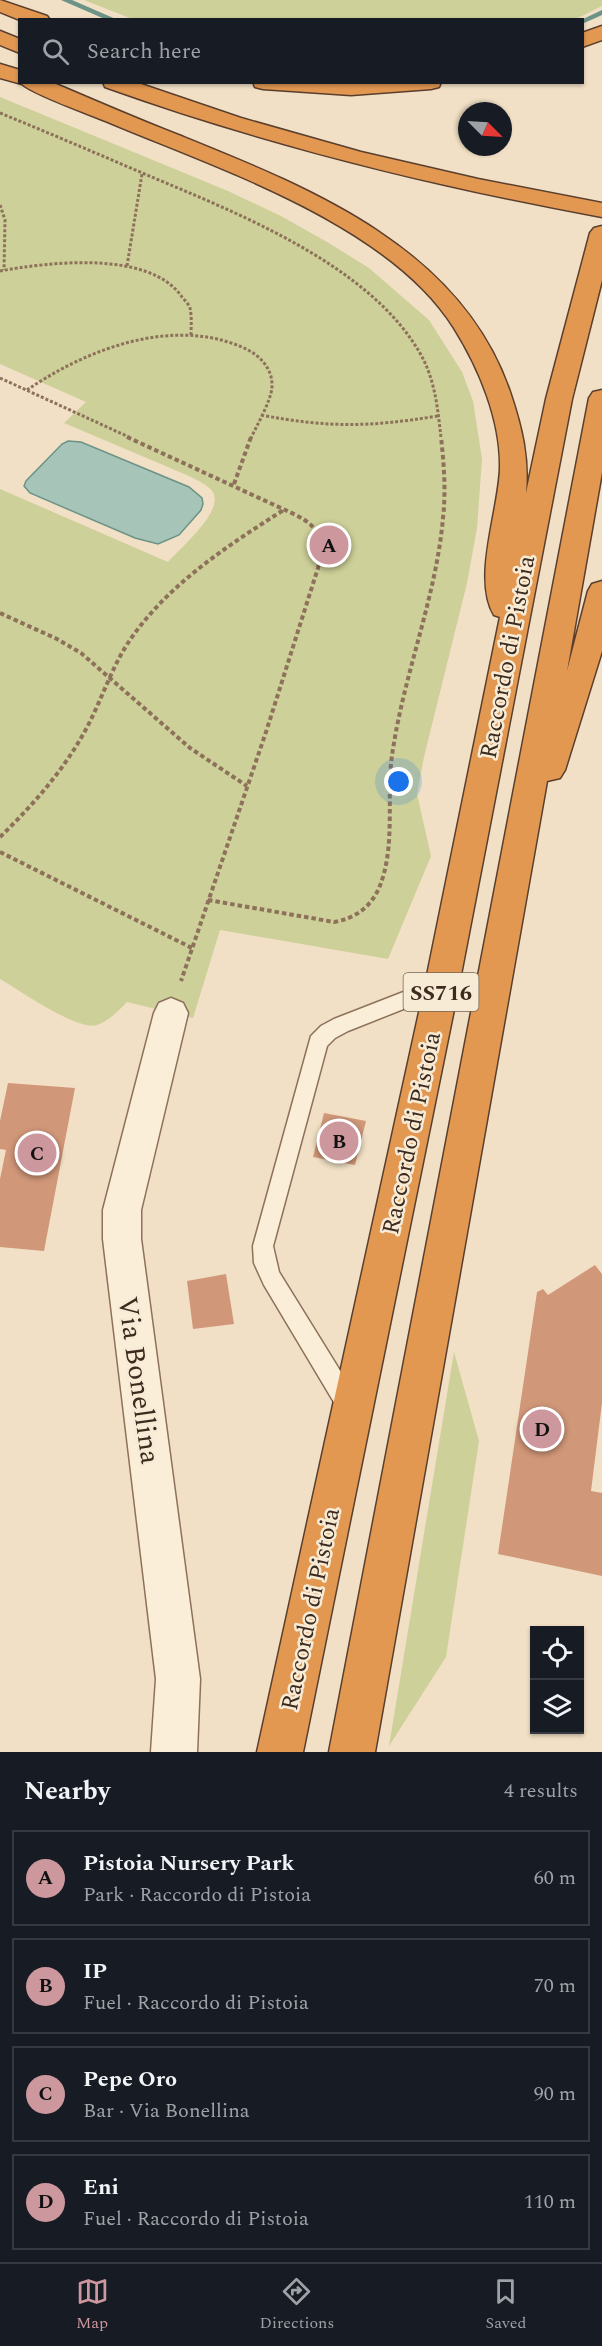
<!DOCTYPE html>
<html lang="en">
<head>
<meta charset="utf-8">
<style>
  body { margin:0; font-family:Spectral,serif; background:#242831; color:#f1f3f6 }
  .controls { position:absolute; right:18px; bottom:18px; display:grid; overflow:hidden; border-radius:0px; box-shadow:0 2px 4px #0004 }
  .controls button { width:54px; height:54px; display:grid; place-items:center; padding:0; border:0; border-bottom:2px solid #363941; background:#171b24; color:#f1f3f6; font:30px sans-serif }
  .compass { position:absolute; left:458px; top:102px; width:54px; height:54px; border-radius:50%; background:#171b24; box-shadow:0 2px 4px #0004; rotate:114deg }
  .you { position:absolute; left:399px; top:782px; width:21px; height:21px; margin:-15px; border:4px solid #fff; border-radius:50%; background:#1a73e8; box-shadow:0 0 0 9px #1a73e833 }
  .badge { display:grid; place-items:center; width:39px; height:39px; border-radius:50%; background:#cc979d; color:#111; font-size:20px; font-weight:700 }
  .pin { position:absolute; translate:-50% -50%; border:3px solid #fff; box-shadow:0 2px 6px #0006 }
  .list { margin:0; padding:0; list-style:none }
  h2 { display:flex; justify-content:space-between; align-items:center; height:78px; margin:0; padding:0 24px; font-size:26px }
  h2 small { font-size:20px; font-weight:400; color:#9ea1a6 }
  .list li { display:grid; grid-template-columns:39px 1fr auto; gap:18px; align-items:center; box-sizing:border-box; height:96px; margin:0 12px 12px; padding:0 12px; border:2px solid #363941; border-radius:0px }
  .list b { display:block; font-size:22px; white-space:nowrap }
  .list p { margin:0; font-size:20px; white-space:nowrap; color:#9ea1a6 }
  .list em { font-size:20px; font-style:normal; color:#9ea1a6 }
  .icon { flex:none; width:33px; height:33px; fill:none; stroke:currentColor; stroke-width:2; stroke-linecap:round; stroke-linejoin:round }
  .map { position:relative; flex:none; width:602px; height:1752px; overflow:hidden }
  .search { position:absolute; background:#171b24; box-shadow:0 2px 4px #0004; left:18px; right:18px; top:18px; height:66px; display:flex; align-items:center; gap:15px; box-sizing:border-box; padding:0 21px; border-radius:0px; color:#9ea1a6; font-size:22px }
  .sheet { height:510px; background:#171b24 }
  nav { display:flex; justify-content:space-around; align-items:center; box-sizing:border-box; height:84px; border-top:2px solid #363941; background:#171b24; font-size:16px; color:#9ea1a6 }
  nav a { display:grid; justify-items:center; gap:3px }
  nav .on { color:#cc979d }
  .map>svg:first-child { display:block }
  .green { fill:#cdd098 }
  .water { fill:#a7c4b9; stroke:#6c9386; stroke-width:1.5 }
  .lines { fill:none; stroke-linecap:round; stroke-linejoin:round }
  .stream { fill:#6c9386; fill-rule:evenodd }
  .building { fill:#d19779 }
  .lane-casing { stroke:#8d715a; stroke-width:3 }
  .street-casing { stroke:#8d715a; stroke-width:3 }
  .highway-casing { stroke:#5a3f2e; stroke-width:3 }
  .path-far1 { stroke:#8d715a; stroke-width:3; stroke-dasharray:3 2; stroke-linecap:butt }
  .path { stroke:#8d715a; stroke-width:4; stroke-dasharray:4.5 3; stroke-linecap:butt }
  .lane { fill:#fbeed9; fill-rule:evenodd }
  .street { fill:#fbeed9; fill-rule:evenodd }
  .highway { fill:#e39852; fill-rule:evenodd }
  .labels { text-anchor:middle; stroke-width:5; stroke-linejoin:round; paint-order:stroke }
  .shield { fill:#f7ebd5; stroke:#746455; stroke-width:1.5 }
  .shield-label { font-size:22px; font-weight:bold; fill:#3c2a1e }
  .street-label { font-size:24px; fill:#3c2a1e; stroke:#f7ebd5 }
  .near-street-label { font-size:28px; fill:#3c2a1e; stroke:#f7ebd5 }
</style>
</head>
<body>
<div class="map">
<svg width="602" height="1752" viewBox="0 0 602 1752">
  <rect width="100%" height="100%" fill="#f1e0c5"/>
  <path class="green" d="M84,0H602V6L574,20H135Z
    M0,97L228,191L281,216L327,242L369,268L429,320L462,372L473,401L482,459L477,528L467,583L424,757L417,794L431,856L388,959L220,930L193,1018L127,1002C118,1011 109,1021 97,1025C77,1031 19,990 0,979V489L168,562C180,548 224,512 213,492C208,485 197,480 189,476L64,423L86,402L0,364Z
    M454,1352L479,1441L446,1657L389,1746Z"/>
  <path class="water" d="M68,441L81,442L189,487L202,498L203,504L201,510L179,535L158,544L135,538L30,493L24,486L26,481L62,444Z"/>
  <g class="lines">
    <path class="stream" d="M61,0H72L118,20H107Z
      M602,10V15L582,24L581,20Z"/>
  </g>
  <path class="building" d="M8,1083L75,1088L44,1251L0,1247V1179L6,1150L0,1149V1121Z
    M324,1113L366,1121L355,1165L313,1157Z
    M595,1265L602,1274V1403L591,1491L602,1493V1576L498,1554L537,1292L543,1289L548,1295Z
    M226,1274L234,1324L193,1329L187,1281Z"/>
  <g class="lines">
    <g class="lane-casing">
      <path id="lane" d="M442,977L449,979L451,985L449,991L348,1031L335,1038L327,1046L273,1246L279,1272L357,1398L360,1406L357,1414L349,1417L341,1414L264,1285L254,1263L253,1246L311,1036L321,1026L334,1019Z"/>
    </g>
    <g class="street-casing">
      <path id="street" d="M171,998L183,1003L188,1013L141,1210V1239L200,1679L197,1752H151L156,1679L103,1239V1210L154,1013L159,1003Z"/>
    </g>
    <g class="highway-casing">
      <path id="highway" d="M0,0L47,16L50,20H20L0,12Z
        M602,26V40L582,47V33Z
        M0,31L20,39V53L0,45Z
        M0,64L20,70V82H51C94,100 137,119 181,136C312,189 463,249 511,395C522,428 529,458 526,493L546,399L590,233L594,228L602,226V280L572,399L459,985L303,1752H257L425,985L500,617L494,615C472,578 499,510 500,468C501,420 479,368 454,328C389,224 217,168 108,122C91,115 32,94 22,84L0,78Z
        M103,82H135L241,118L361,152L478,179L602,203V217C433,186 267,145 105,87Z
        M253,82H441L439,87L431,89L351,95L263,89L255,87Z
        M602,390V472L567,671L588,591L592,584L602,581V651L565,770L560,778L547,781L375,1752H329L589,398L593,392Z"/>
    </g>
    <path class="path-far1" d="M0,113C49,133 98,154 147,175C237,213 371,265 421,355C435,380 438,410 441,438
      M0,205L5,220L4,270
      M127,266L142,174
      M0,271C49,262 150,250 182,297C185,300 189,305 190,308C192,317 191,328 191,336
      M0,378L131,438
      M27,390C87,349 173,316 244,348C260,355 273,369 272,387C271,401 257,425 251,438
      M261,415C329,428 370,427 438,416"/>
    <path class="path" d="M127,437L296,515C322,529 324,540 318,568L266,732L181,981
      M234,484L251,437
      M0,613L57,639L81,653L190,748L247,786
      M0,837C33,805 63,771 85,731C102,700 112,665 132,637C171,582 229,545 285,509
      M0,852L192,948
      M208,900L334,922C355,918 370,908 379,888C397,845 385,794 393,749C405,671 436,597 443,518C446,491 444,464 441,437"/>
    <use href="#lane" class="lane"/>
    <use href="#street" class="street"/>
    <use href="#highway" class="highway"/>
  </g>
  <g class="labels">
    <rect class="shield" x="403.5" y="973" width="75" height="38" rx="4.5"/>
    <g class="shield-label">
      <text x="441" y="1000">SS716</text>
    </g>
    <g class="street-label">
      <text transform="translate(507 657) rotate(-79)" y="8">Raccordo di Pistoia</text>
      <text transform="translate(411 1133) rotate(-78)" y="8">Raccordo di Pistoia</text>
      <text transform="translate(310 1609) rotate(-78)" y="8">Raccordo di Pistoia</text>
    </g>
    <g class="near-street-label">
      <text transform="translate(140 1380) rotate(82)" y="10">Via Bonellina</text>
    </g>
  </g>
</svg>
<div class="controls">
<button><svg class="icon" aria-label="locate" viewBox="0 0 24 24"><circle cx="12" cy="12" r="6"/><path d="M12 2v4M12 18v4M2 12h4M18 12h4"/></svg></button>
<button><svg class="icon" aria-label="layers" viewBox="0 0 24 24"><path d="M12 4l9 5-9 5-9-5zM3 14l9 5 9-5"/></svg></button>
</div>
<svg class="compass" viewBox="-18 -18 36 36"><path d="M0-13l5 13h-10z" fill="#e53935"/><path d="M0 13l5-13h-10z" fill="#9ea1a6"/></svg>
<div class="you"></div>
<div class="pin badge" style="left:329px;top:545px">A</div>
<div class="pin badge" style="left:339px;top:1141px">B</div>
<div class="pin badge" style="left:37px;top:1153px">C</div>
<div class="pin badge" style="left:542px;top:1429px">D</div>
<div class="search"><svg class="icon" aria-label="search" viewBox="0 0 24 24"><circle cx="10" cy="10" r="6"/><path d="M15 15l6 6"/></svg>Search here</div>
</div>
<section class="sheet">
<h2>Nearby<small>4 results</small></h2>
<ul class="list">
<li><span class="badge">A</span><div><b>Pistoia Nursery Park</b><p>Park · Raccordo di Pistoia</p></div><em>60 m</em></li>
<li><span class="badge">B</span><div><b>IP</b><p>Fuel · Raccordo di Pistoia</p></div><em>70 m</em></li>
<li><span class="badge">C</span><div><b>Pepe Oro</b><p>Bar · Via Bonellina</p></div><em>90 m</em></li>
<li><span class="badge">D</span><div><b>Eni</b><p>Fuel · Raccordo di Pistoia</p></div><em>110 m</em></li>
</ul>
</section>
<nav>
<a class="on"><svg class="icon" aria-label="map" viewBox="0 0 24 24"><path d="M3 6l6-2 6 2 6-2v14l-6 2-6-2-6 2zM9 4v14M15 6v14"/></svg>Map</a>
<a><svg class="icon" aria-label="directions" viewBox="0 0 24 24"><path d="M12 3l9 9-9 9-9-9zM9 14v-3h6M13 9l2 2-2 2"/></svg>Directions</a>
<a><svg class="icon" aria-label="saved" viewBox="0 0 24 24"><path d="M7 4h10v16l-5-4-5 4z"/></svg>Saved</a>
</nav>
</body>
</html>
